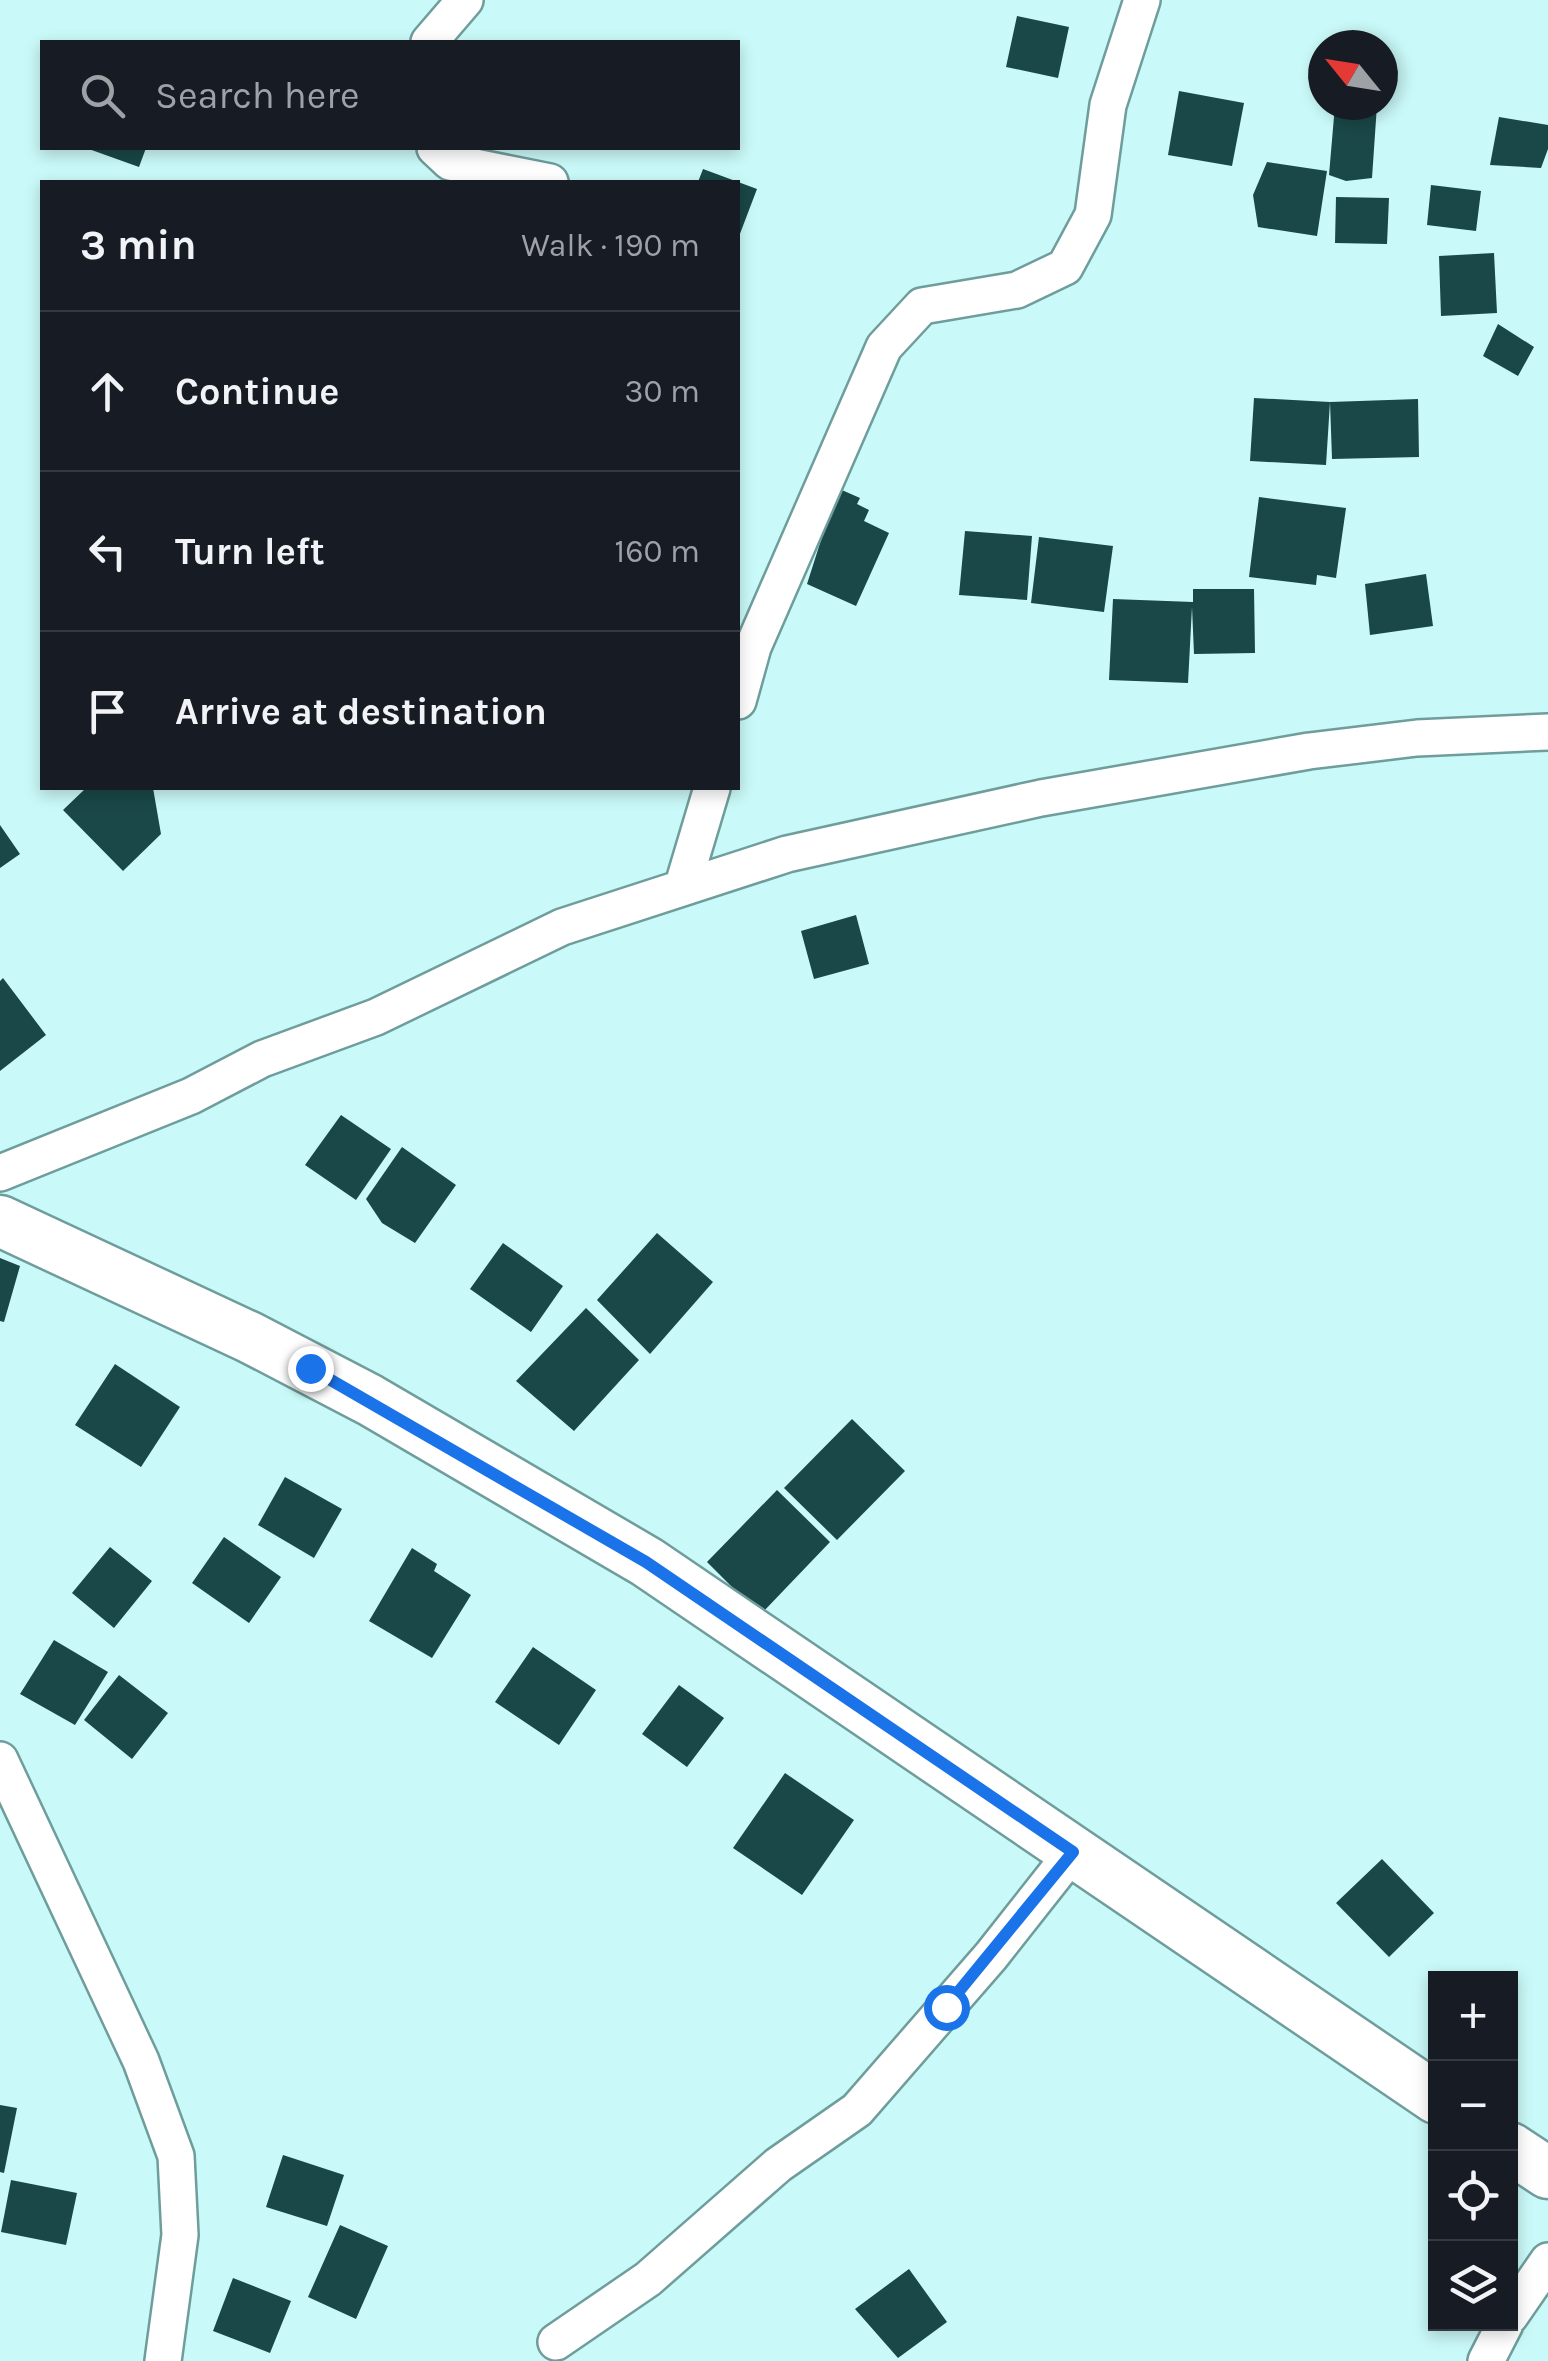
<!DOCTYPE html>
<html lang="en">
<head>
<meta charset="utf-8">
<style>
  body { margin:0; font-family:Karla,sans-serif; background:#20242c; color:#f1f3f6 }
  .controls { position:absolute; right:30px; bottom:30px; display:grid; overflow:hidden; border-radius:0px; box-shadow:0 5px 15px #0003 }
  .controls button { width:90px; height:90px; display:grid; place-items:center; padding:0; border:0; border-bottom:2px solid #363941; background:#171b24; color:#f1f3f6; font:50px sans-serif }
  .compass { position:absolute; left:1308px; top:30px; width:90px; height:90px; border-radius:50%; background:#171b24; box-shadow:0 5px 15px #0003; rotate:300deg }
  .stop { position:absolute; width:30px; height:30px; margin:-22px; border:8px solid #1a73e8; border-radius:50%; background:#fff }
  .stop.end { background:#1a73e8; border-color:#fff; box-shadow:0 2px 10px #0008 }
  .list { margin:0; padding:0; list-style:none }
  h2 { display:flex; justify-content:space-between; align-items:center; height:130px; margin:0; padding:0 40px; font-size:42px }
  h2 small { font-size:32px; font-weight:400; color:#9ea1a6 }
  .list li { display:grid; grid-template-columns:65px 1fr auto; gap:30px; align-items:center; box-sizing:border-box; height:160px; padding:0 40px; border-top:2px solid #363941 }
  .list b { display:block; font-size:38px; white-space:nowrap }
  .list em { font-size:32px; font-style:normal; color:#9ea1a6 }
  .icon { flex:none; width:55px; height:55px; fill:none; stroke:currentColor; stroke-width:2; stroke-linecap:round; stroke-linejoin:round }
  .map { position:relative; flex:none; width:1548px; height:2361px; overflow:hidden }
  .search { position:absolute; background:#171b24; box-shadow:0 5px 15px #0003; left:40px; top:40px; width:700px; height:110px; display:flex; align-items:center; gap:25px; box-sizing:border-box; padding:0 35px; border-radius:0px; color:#9ea1a6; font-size:38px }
  .panel { position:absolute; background:#171b24; box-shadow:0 5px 15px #0003; left:40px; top:180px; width:700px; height:610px; border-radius:0px }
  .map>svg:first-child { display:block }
  .building { fill:#1a4747 }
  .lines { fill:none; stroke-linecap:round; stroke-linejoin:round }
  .street-casing { stroke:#6f9d9c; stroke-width:40 }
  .secondary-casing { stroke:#6f9d9c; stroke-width:55 }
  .street { stroke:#fff; stroke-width:35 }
  .secondary { stroke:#fff; stroke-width:50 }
  .route { stroke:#1a73e8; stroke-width:12 }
</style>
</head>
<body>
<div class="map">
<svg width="1548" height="2361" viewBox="0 0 1548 2361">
  <rect width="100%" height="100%" fill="#c9f9f8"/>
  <path class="building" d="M1017,16L1069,27L1058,78L1006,67Z
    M1358,32L1383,45H1339L1340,38Z
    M1179,91L1244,103L1232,166L1168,155Z
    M1335,105H1377L1372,178L1346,181L1329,175Z
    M1499,117L1548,125V149L1541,168L1490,165Z
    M86,148H146L139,167Z
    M1267,162L1327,171L1317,236L1258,227L1253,195Z
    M703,169L757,189L738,239V182H698Z
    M1431,185L1481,191L1476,231L1427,225Z
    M1336,197L1389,198L1387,244L1335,243Z
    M1494,253L1497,313L1441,316L1439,256Z
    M1498,324L1534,347L1518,376L1483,356Z
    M1254,398L1330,402L1326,465L1250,461Z
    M1418,399L1419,457L1332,459L1330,402Z
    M835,487L860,498L857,504L869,510L864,521L889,533L856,606L807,584L822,537L814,532Z
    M1259,497L1346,508L1336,578L1317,575L1316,585L1249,577Z
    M965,531L1032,536L1027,600L959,595Z
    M1039,537L1113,546L1104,612L1031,603Z
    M1426,574L1433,626L1370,635L1365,584Z
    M1193,589H1254L1255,653L1194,654L1192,607L1188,683L1109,680L1113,599L1193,602Z
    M86,788H153L161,834L123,871L63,810Z
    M0,825L20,854L0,868Z
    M856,915L869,964L814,979L801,931Z
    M3,978L46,1035L0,1071V981Z
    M341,1115L391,1149L356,1200L305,1165Z
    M402,1147L456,1185L415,1243L382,1223L366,1199Z
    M657,1233L713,1282L650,1354L597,1300Z
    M503,1243L563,1286L531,1332L470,1289Z
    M0,1258L20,1266L4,1322L0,1321Z
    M586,1308L639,1360L574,1431L516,1381Z
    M115,1364L180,1407L141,1467L75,1425Z
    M852,1419L905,1471L837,1540L784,1488Z
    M285,1477L342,1509L314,1558L258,1525Z
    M777,1490L830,1542L760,1615L707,1562Z
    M224,1537L281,1577L249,1623L192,1583Z
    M110,1547L152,1581L114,1628L72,1593Z
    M412,1548L437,1564L434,1571L471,1595L432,1658L369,1621Z
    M54,1640L108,1672L75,1725L20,1694Z
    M533,1647L596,1690L559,1745L495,1702Z
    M119,1675L168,1713L132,1759L84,1720Z
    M679,1685L724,1718L687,1767L642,1734Z
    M785,1773L854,1820L802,1895L733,1848Z
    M1382,1859L1434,1913L1389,1957L1336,1903Z
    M0,2105L17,2108L4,2173L0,2172Z
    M283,2155L344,2175L327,2226L266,2207Z
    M11,2180L77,2193L66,2245L1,2232Z
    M340,2225L388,2246L356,2319L308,2297Z
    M909,2269L947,2322L898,2358L855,2309Z
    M233,2278L291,2301L270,2353L213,2331Z"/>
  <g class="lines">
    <g class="street-casing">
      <path id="street" d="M429,42L465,0
        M435,148L450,162L550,182
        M738,701L753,647L884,347L922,306L1017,290L1065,267L1093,215L1108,105L1142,0
        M683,885L712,788
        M0,1173L191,1096L262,1059L376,1017L562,927L787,854L1041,798L1309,751L1417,738L1548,732
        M0,1760L141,2061L176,2156L180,2235L163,2361
        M1510,2316L1548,2261
        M556,2342L648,2279L778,2165L857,2110L991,1956L1073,1852
        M1486,2361L1505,2324"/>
    </g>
    <g class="secondary-casing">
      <path id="secondary" d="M0,1221L249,1337L370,1400L647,1562L1436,2098
        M1510,2148L1548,2173"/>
    </g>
    <use href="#street" class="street"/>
    <use href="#secondary" class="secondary"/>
  </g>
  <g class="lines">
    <path class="route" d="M310,1368L646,1562L1073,1852L946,2007"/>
  </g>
</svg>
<div class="controls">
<button>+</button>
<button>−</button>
<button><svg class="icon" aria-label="locate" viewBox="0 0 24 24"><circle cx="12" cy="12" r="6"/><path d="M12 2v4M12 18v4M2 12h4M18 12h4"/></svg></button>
<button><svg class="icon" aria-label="layers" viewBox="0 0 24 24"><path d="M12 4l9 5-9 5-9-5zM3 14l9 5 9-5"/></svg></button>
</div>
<svg class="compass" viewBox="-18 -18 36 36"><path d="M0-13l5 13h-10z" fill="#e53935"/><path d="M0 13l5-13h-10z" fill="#9ea1a6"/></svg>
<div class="stop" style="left:946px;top:2007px"></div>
<div class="stop end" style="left:310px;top:1368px"></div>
<div class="search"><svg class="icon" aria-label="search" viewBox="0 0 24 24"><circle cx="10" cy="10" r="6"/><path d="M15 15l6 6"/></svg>Search here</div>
<section class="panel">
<h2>3 min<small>Walk · 190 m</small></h2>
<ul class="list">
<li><svg class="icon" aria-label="ahead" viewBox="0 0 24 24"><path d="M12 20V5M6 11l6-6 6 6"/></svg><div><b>Continue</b></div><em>30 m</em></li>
<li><svg class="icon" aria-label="left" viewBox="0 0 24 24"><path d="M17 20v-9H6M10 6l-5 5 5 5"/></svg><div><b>Turn left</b></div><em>160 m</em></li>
<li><svg class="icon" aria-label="arrive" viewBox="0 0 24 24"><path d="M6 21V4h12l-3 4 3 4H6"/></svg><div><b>Arrive at destination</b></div></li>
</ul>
</section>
</div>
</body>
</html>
